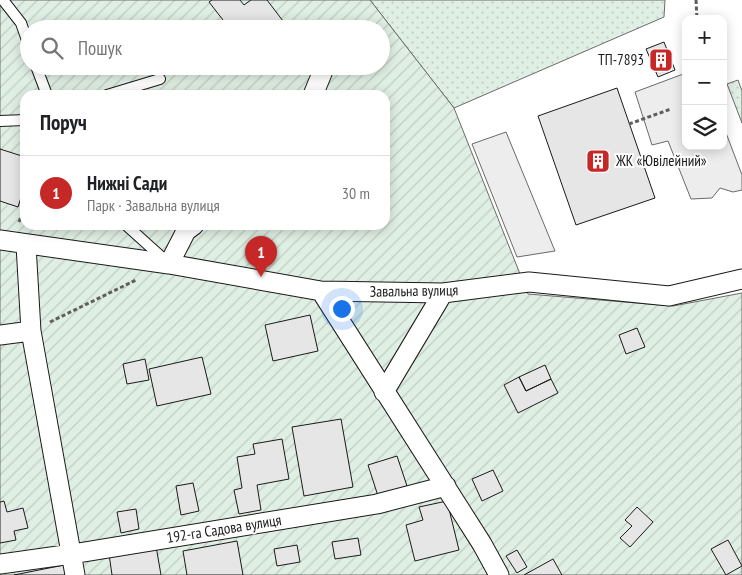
<!DOCTYPE html>
<html lang="uk">
<head>
<meta charset="utf-8">
<style>
  body { margin:0; font-family:"PT Sans Narrow",sans-serif; background:#f2f2f2; color:#202124 }
  .controls { position:absolute; right:15px; top:15px; display:grid; overflow:hidden; border-radius:10px; box-shadow:0 2px 12px #0003 }
  .controls button { width:45px; height:45px; display:grid; place-items:center; padding:0; border:0; border-bottom:1px solid #e0e0e0; background:#fff; color:#202124; font:25px sans-serif }
  .you { position:absolute; left:341px; top:308px; width:18px; height:18px; margin:-12px; border:4px solid #fff; border-radius:50%; background:#1a73e8; box-shadow:0 0 0 8px #1a73e833 }
  .badge { display:grid; place-items:center; width:32px; height:32px; border-radius:50%; background:#c62828; color:#fff; font-size:16px; font-weight:700 }
  .pin { position:absolute; translate:-50% -41px; filter:drop-shadow(0 1px 2px #0008) }
  .pin::after { content:''; position:absolute; top:26px; width:18px; height:15px; background:inherit; clip-path:polygon(0 0,100% 0,50% 100%) }
  .list { margin:0; padding:0; list-style:none }
  h2 { display:flex; justify-content:space-between; align-items:center; height:65px; margin:0; padding:0 20px; font-size:21px }
  h2 small { font-size:16px; font-weight:400; color:#757577 }
  .list li { display:grid; grid-template-columns:32px 1fr auto; gap:15px; align-items:center; box-sizing:border-box; height:75px; padding:0 20px; border-top:1px solid #e0e0e0 }
  .list b { display:block; font-size:19px; white-space:nowrap }
  .list p { margin:0; font-size:16px; white-space:nowrap; color:#757577 }
  .list em { font-size:16px; font-style:normal; color:#757577 }
  .icon { flex:none; width:28px; height:28px; fill:none; stroke:currentColor; stroke-width:2; stroke-linecap:round; stroke-linejoin:round }
  .map { position:relative; flex:none; width:742px; height:575px; overflow:hidden }
  .search { position:absolute; background:#fff; box-shadow:0 2px 12px #0003; left:20px; top:20px; width:370px; height:55px; display:flex; align-items:center; gap:12px; box-sizing:border-box; padding:0 18px; border-radius:28px; color:#757577; font-size:19px }
  .panel { position:absolute; background:#fff; box-shadow:0 2px 12px #0003; left:20px; top:90px; width:370px; height:140px; border-radius:15px }
  .map>svg:first-child { display:block }
  .grass { fill:url(#grass-dots); stroke:#6a6a6a }
  .garden { fill:url(#garden-furrows); stroke:#6a6a6a; fill-rule:evenodd }
  .parking { fill:#ededed; stroke:#6a6a6a }
  .building { fill:#e6e6e6; stroke:#1a1a1a }
  .lines { fill:none; stroke-linecap:round; stroke-linejoin:round }
  .service-casing { stroke:#1a1a1a; stroke-width:12 }
  .minor-casing { stroke:#1a1a1a; stroke-width:21 }
  .path { stroke:#5f5f5f; stroke-width:3; stroke-dasharray:4 2.5; stroke-linecap:butt }
  .service { stroke:#fff; stroke-width:10 }
  .minor { stroke:#fff; stroke-width:19 }
  .labels { text-anchor:middle; stroke-width:4; stroke-linejoin:round; paint-order:stroke }
  .poi-label { font-size:15px; fill:#1a1a1a; stroke:#fff; text-anchor:end }
  .street-label { font-size:15px; fill:#1a1a1a; stroke:#fff }
</style>
</head>
<body>
<div class="map">
<svg width="742" height="575" viewBox="0 0 742 575">
  <defs>
    <pattern id="grass-dots" width="8" height="8" patternUnits="userSpaceOnUse" patternTransform="scale(1.25)"><rect width="8" height="8" fill="#e0efe3"/><path d="M2 2h.1M6 6h.1" fill="none" stroke="#c0ccc2" stroke-width="1.8" stroke-linecap="round"/></pattern>
    <pattern id="garden-furrows" width="10" height="10" patternUnits="userSpaceOnUse" patternTransform="scale(1.25)"><rect width="10" height="10" fill="#e0efe3"/><path d="M-1 1l2-2M0 10L10 0M9 11l2-2" fill="none" stroke="#c0ccc2"/></pattern>
  </defs>
  <rect width="100%" height="100%" fill="#fff"/>
  <path class="grass" d="M370,0H665L664,17L454,108Z
    M738,80L742,91V123L727,84Z"/>
  <path class="garden" d="M0,0H370L454,108L528,294L673,306L742,293V575H0ZM29,29H381V66H29ZM25,95H385V225H25Z"/>
  <path class="parking" d="M686,73V146H723V125L742,175V190L733,192L720,188L712,198L691,199L668,141L652,145L635,92Z
    M506,132L555,251L517,257L472,144Z"/>
  <path class="building" d="M212,0H240L244,5L251,0H267L283,21L273,29H230L209,2Z
    M664,42L675,70L658,77L646,49Z
    M617,88L655,198L576,225L538,116Z
    M0,149L25,157V185L18,207L0,201Z
    M310,315L318,351L273,361L265,325Z
    M637,328L645,347L626,354L619,335Z
    M202,357L211,394L157,406L149,369Z
    M145,359L149,380L127,384L123,364Z
    M545,365L551,379L526,391L519,377Z
    M519,377L526,391L551,379L558,393L518,413L504,385Z
    M341,419L353,487L304,496L292,427Z
    M282,439L289,479L257,485L261,510L239,514L234,490L242,488L237,457L255,454L253,444Z
    M397,456L407,486L378,496L368,465Z
    M493,470L503,491L482,501L472,479Z
    M193,483L199,511L181,515L176,486Z
    M4,501L7,512L23,508L28,528L14,531L16,540L0,543V502Z
    M447,501L459,550L415,561L406,525L423,520L419,507Z
    M637,507L653,522L630,547L620,538L632,526L625,520Z
    M136,509L139,529L121,533L117,512Z
    M358,538L361,555L335,559L332,542Z
    M728,540L742,566L726,575L711,549Z
    M237,541L243,575H187L183,551Z
    M297,545L300,562L277,566L274,549Z
    M156,546L161,575H112L109,554Z
    M517,550L527,567L517,573L506,556Z
    M553,559L562,575H524Z
    M64,565L66,575H14Z"/>
  <g class="lines">
    <g class="service-casing">
      <path id="service" d="M3,0L21,23L29,46
        M36,66L47,95
        M107,95L160,79
        M0,121L25,120
        M126,225L166,261"/>
    </g>
    <g class="minor-casing">
      <path id="minor" d="M313,95L325,66
        M0,240L169,264L321,291L443,293L529,282L669,296L742,279
        M26,245L31,331L75,575
        M169,264L186,231L194,225
        M321,291L482,544L499,575
        M0,335L31,331
        M384,392L443,293
        M0,564L72,554L377,504L446,486"/>
    </g>
    <path class="path" d="M696,0L697,19
      M629,124L671,109
      M19,222L25,207
      M50,322L136,280"/>
    <use href="#service" class="service"/>
    <use href="#minor" class="minor"/>
  </g>
  <defs>
    <g id="building-square" transform="scale(1.25)"><rect x="-9" y="-9" width="18" height="18" rx="4" fill="#c62828" stroke="#fff"/><path d="M-4-6H4V6H1V3H-1V6H-4ZM-2.5-4.3h1.7v1.8h-1.7ZM.8-4.3h1.7v1.8H.8ZM-2.5-1h1.7V.8h-1.7ZM.8-1h1.7V.8H.8Z" fill="#fff"/></g>
  </defs>
  <g fill-rule="evenodd">
    <use href="#building-square" x="661" y="60"/>
    <use href="#building-square" x="598" y="161"/>
  </g>
  <g class="labels">
    <g class="poi-label">
      <text x="644" y="65">ТП-7893</text>
      <text x="616" y="166" text-anchor="start">ЖК «Ювілейний»</text>
    </g>
    <g class="street-label">
      <text transform="translate(414 291) rotate(-1)" y="5">Завальна вулиця</text>
      <text transform="translate(224 529) rotate(-9)" y="5">192-га Садова вулиця</text>
    </g>
  </g>
</svg>
<div class="controls">
<button>+</button>
<button>−</button>
<button><svg class="icon" aria-label="layers" viewBox="0 0 24 24"><path d="M12 4l9 5-9 5-9-5zM3 14l9 5 9-5"/></svg></button>
</div>
<div class="you"></div>
<div class="pin badge" style="left:261px;top:277px">1</div>
<div class="search"><svg class="icon" aria-label="search" viewBox="0 0 24 24"><circle cx="10" cy="10" r="6"/><path d="M15 15l6 6"/></svg>Пошук</div>
<section class="panel">
<h2>Поруч<small></small></h2>
<ul class="list">
<li><span class="badge">1</span><div><b>Нижні Сади</b><p>Парк · Завальна вулиця</p></div><em>30 m</em></li>
</ul>
</section>
</div>
</body>
</html>
